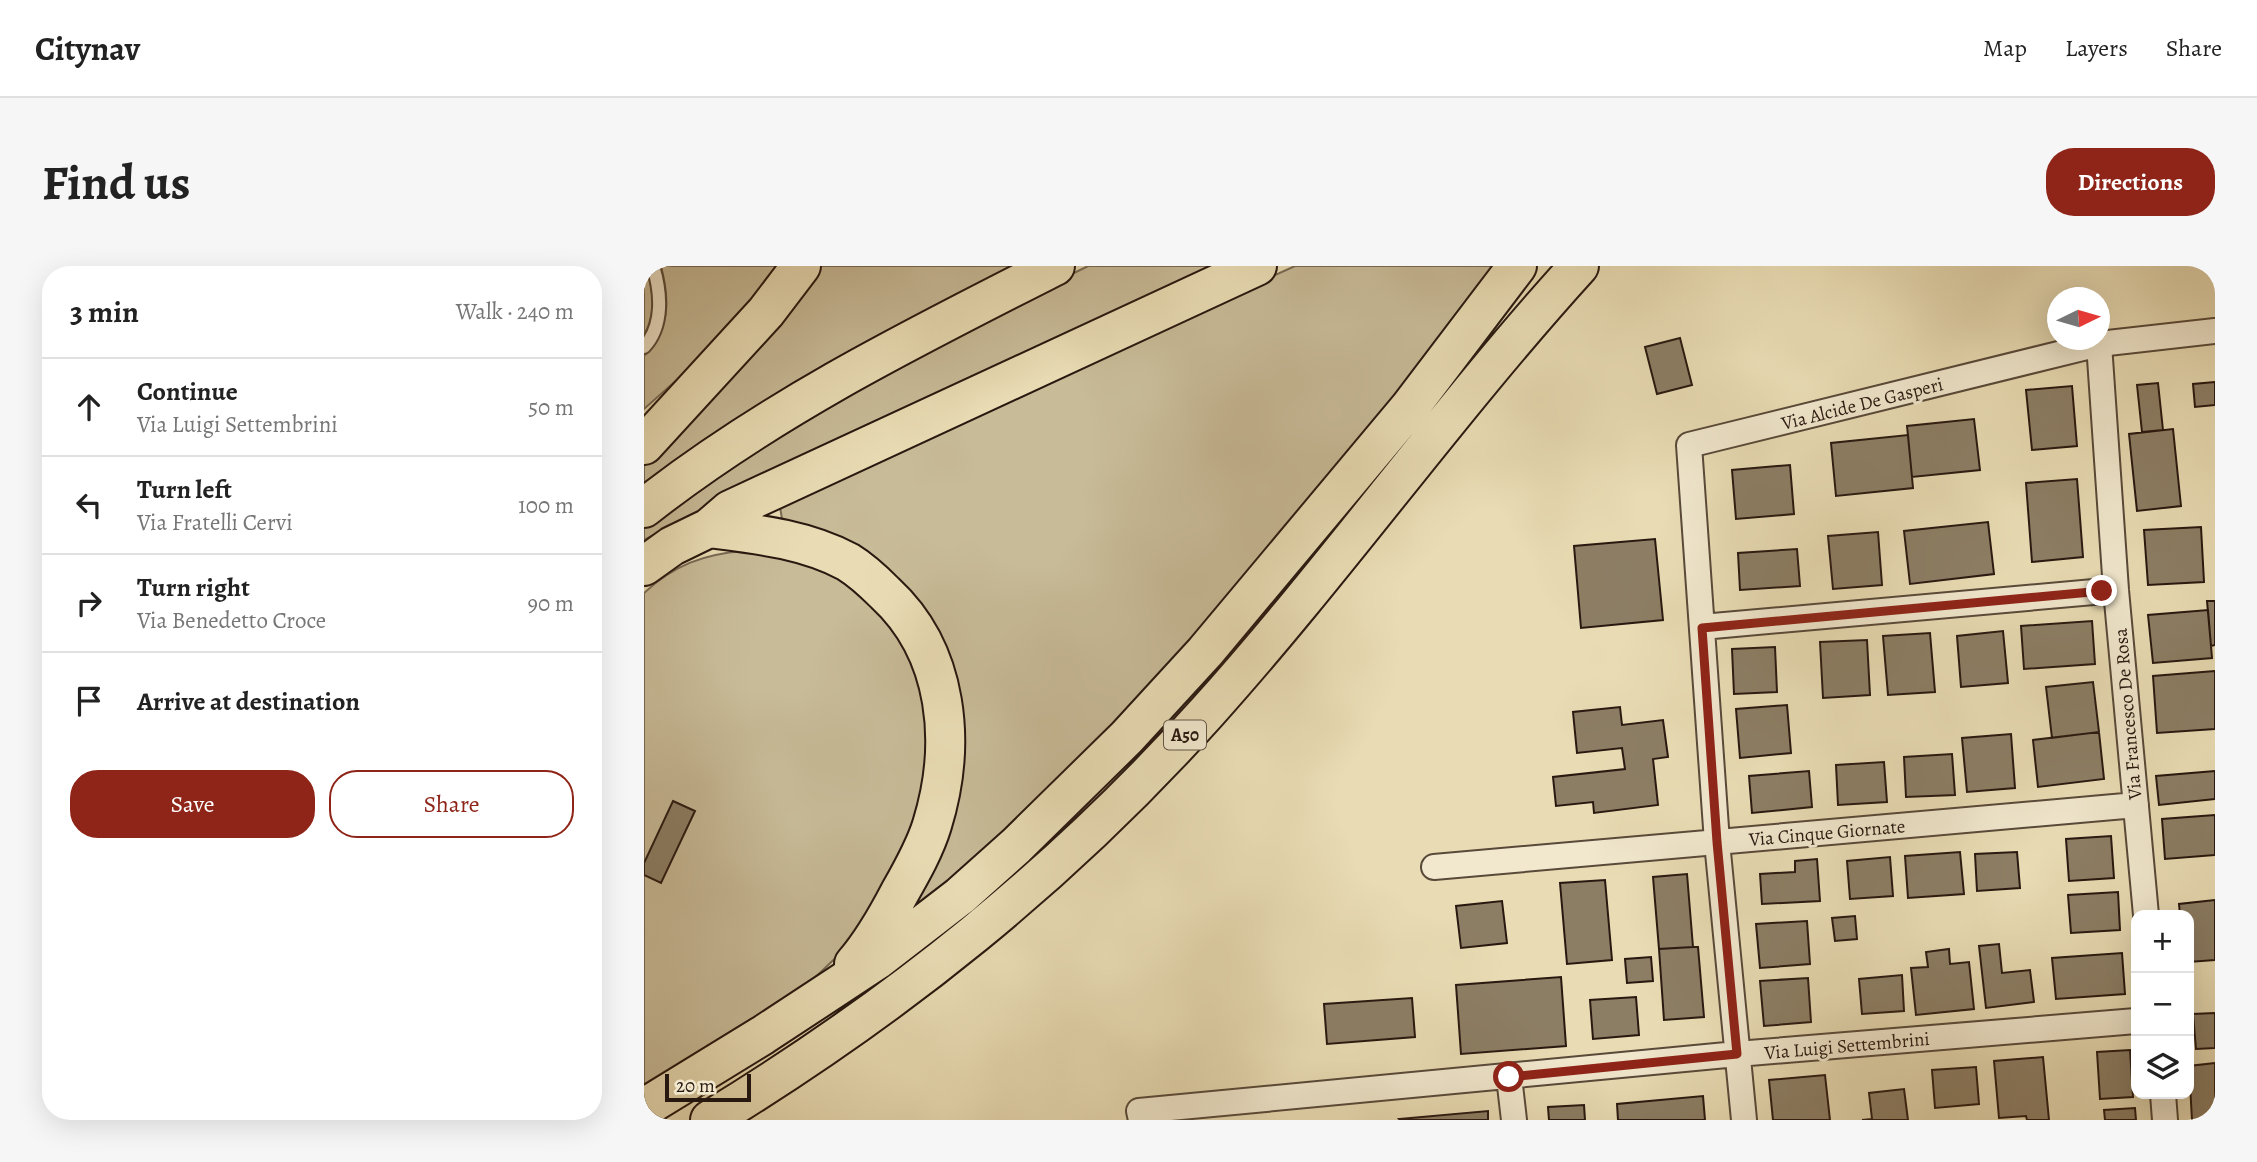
<!DOCTYPE html>
<html lang="en">
<head>
<meta charset="utf-8">
<style>
  body { margin:0; font-family:Alegreya,serif; background:#f6f6f6; color:#222 }
  .controls { position:absolute; right:21px; bottom:21px; display:grid; overflow:hidden; border-radius:14px; box-shadow:0 7px 28px #0002 }
  .controls button { width:63px; height:63px; display:grid; place-items:center; padding:0; border:0; border-bottom:2px solid #e0e0e0; background:#fff; color:#222; font:35px sans-serif }
  .compass { position:absolute; left:1403px; top:21px; width:63px; height:63px; border-radius:50%; background:#fff; box-shadow:0 7px 28px #0002; rotate:85deg }
  .scale { position:absolute; left:21px; bottom:18px; width:86px; box-sizing:border-box; padding-left:7px; border:4px solid #281810; border-top:0; font-size:19px; line-height:24px; white-space:nowrap; color:#281810; -webkit-text-stroke:5px #f1e8ce; paint-order:stroke }
  .stop { position:absolute; width:21px; height:21px; margin:-16px; border:5px solid #8f2418; border-radius:50%; background:#fff }
  .stop.end { background:#8f2418; border-color:#fff; box-shadow:0 2px 7px #0008 }
  .list { margin:0; padding:0; list-style:none }
  h2 { display:flex; justify-content:space-between; align-items:center; height:91px; margin:0; padding:0 28px; font-size:30px }
  h2 small { font-size:23px; font-weight:400; color:#767676 }
  .list li { display:grid; grid-template-columns:46px 1fr auto; gap:21px; align-items:center; box-sizing:border-box; height:98px; padding:0 28px; border-top:2px solid #e0e0e0 }
  .list b { display:block; font-size:26px; white-space:nowrap }
  .list p { margin:0; font-size:23px; white-space:nowrap; color:#767676 }
  .list em { font-size:23px; font-style:normal; color:#767676 }
  .actions { display:flex; gap:14px; padding:21px 28px }
  .actions a { flex:1; padding:16px 0; border:2px solid #8f2418; border-radius:28px; text-align:center; font-size:24px; color:#8f2418 }
  .actions .main { background:#8f2418; color:#fff }
  .icon { flex:none; width:38px; height:38px; fill:none; stroke:currentColor; stroke-width:2; stroke-linecap:round; stroke-linejoin:round }
  .map { position:relative; flex:none; width:1571px; height:854px; overflow:hidden; border-radius:28px }
  header { display:flex; align-items:center; gap:42px; box-sizing:border-box; height:98px; padding:0 35px; background:#fff; border-bottom:2px solid #e0e0e0 }
  header strong { font-size:33px }
  nav { display:flex; gap:38px; margin-inline-start:auto; font-size:24px }
  .intro { display:flex; align-items:center; justify-content:space-between; box-sizing:border-box; height:168px; padding:0 42px }
  h1 { margin:0; font-size:49px }
  .button { padding:18px 32px; border-radius:28px; background:#8f2418; color:#fff; font-size:24px; font-weight:700 }
  main { display:flex; gap:42px; padding:0 42px }
  aside { flex:1; background:#fff; border-radius:28px; box-shadow:0 7px 28px #0002 }
  .map>svg:first-child { display:block }
  .green { fill:#c8bb98; stroke:#786a54; stroke-width:2 }
  .building { fill:#8c7e65; stroke:#281810; stroke-width:2 }
  .lines { fill:none; stroke-linecap:round; stroke-linejoin:round }
  .service-casing { stroke:#584939; stroke-width:16 }
  .minor-casing { stroke:#584939; stroke-width:28 }
  .motorway-casing { stroke:#281810; stroke-width:42 }
  .service { stroke:#f1e8ce; stroke-width:12 }
  .minor { stroke:#f1e8ce; stroke-width:24 }
  .motorway { stroke:#e9dcb4; stroke-width:38 }
  .route { stroke:#8f2418; stroke-width:9 }
  .labels { text-anchor:middle; stroke-width:6; stroke-linejoin:round; paint-order:stroke }
  .shield { fill:#f1e8ce; stroke:#645649; stroke-width:2 }
  .shield-label { font-size:18px; font-weight:bold; fill:#281810 }
  .street-label { font-size:19px; fill:#281810; stroke:#f1e8ce }
</style>
</head>
<body>
<header>
<strong>Citynav</strong>
<nav><a>Map</a><a>Layers</a><a>Share</a></nav>
</header>
<div class="intro"><h1>Find us</h1><a class="button">Directions</a></div>
<main>
<aside>
<h2>3 min<small>Walk · 240 m</small></h2>
<ul class="list">
<li><svg class="icon" aria-label="ahead" viewBox="0 0 24 24"><path d="M12 20V5M6 11l6-6 6 6"/></svg><div><b>Continue</b><p>Via Luigi Settembrini</p></div><em>50 m</em></li>
<li><svg class="icon" aria-label="left" viewBox="0 0 24 24"><path d="M17 20v-9H6M10 6l-5 5 5 5"/></svg><div><b>Turn left</b><p>Via Fratelli Cervi</p></div><em>100 m</em></li>
<li><svg class="icon" aria-label="right" viewBox="0 0 24 24"><path d="M7 20v-9h11M14 6l5 5-5 5"/></svg><div><b>Turn right</b><p>Via Benedetto Croce</p></div><em>90 m</em></li>
<li><svg class="icon" aria-label="arrive" viewBox="0 0 24 24"><path d="M6 21V4h12l-3 4 3 4H6"/></svg><div><b>Arrive at destination</b></div></li>
</ul>
<div class="actions"><a class="main">Save</a><a>Share</a></div>
</aside>
<div class="map">
<svg width="1571" height="854" viewBox="0 0 1571 854">
  <rect width="100%" height="100%" fill="#e9dcb4"/>
  <filter id="stains"><feTurbulence type="fractalNoise" baseFrequency=".00286" numOctaves="4"/><feColorMatrix values="0 0 0 0 .2 0 0 0 0 .09 0 0 0 0 .02 0 0 0 .5 -.17"/></filter>
  <radialGradient id="worn" r=".72"><stop offset=".6" stop-color="#630" stop-opacity="0"/><stop offset="1" stop-color="#630" stop-opacity=".3"/></radialGradient>
  <path class="green" d="M0,0H2C9,24 13,46 0,69Z
    M17,0H137L72,79L0,143V90C26,64 26,35 17,0Z
    M171,0H384L0,227V198L134,52Z
    M444,0H585L48,249L0,274V257L93,189L392,26Z
    M651,0H854L644,265L481,455L270,650L263,643L313,418L143,257L138,253L136,241L342,140Z
    M100,285L135,287L203,311L249,355L283,421L287,496L253,608L200,684L163,719L0,828V327C30,299 60,288 100,285Z"/>
  <path class="building" d="M1036,72L1048,119L1013,128L1001,81Z
    M1571,116V139L1551,141L1549,118Z
    M1514,117L1519,164L1498,166L1493,119Z
    M1428,120L1433,180L1388,184L1382,124Z
    M1330,153L1336,204L1268,211L1263,160Z
    M1529,163L1537,240L1493,245L1485,168Z
    M1264,169L1269,222L1192,230L1187,177Z
    M1146,199L1150,248L1092,253L1088,204Z
    M1433,213L1439,291L1388,296L1382,217Z
    M1344,256L1350,308L1266,318L1260,265Z
    M1557,261L1560,316L1504,319L1500,264Z
    M1234,266L1238,319L1189,323L1184,270Z
    M1011,273L1019,354L937,362L930,280Z
    M1153,283L1156,320L1096,324L1094,287Z
    M1563,335H1571V379L1567,380Z
    M1564,344L1568,392L1509,397L1504,349Z
    M1448,355L1451,398L1380,403L1377,360Z
    M1359,365L1364,417L1317,421L1313,370Z
    M1286,367L1291,426L1244,429L1239,370Z
    M1223,374L1226,429L1179,432L1176,376Z
    M1131,381L1133,426L1090,428L1088,383Z
    M1571,405V463L1513,467L1509,410Z
    M1449,416L1455,466L1408,472L1402,421Z
    M1143,439L1147,487L1096,492L1092,443Z
    M976,441L978,459L1019,454L1024,491L1009,493L1014,539L950,547L949,536L912,540L909,511L981,503L978,482L933,487L929,446Z
    M1455,466L1460,513L1394,521L1389,474Z
    M1367,468L1371,522L1323,526L1318,472Z
    M1308,488L1311,529L1262,531L1260,491Z
    M1240,496L1243,536L1194,539L1192,499Z
    M1165,505L1168,541L1108,547L1105,510Z
    M1571,505V533L1515,539L1512,510Z
    M29,535L51,545L17,617L0,609V597Z
    M1571,549V589L1521,593L1518,553Z
    M1467,570L1470,612L1425,615L1422,573Z
    M1316,586L1320,628L1264,632L1261,590Z
    M1373,586L1376,622L1333,625L1331,588Z
    M1246,591L1249,630L1206,633L1203,595Z
    M1173,593L1176,635L1118,638L1116,608L1151,606V595Z
    M1043,608L1049,681L1015,683L1009,611Z
    M961,614L968,694L923,698L916,617Z
    M1474,626L1476,664L1427,667L1424,629Z
    M1571,634V694L1545,696V649H1536L1535,638Z
    M858,635L863,677L817,682L812,640Z
    M1211,650L1213,673L1191,675L1188,652Z
    M1163,655L1166,698L1116,702L1112,658Z
    M1355,678L1358,707L1386,704L1390,736L1342,742L1335,680Z
    M1049,681H1054L1060,751L1020,754L1015,683Z
    M1305,683L1306,698L1325,696L1330,743L1272,749L1267,702L1284,701L1282,686Z
    M1478,687L1481,728L1412,733L1408,692Z
    M1007,691L1009,715L983,717L981,693Z
    M1258,709L1260,745L1218,748L1215,713Z
    M917,711L922,780L817,788L812,719Z
    M1164,712L1167,756L1120,760L1116,715Z
    M992,731L995,769L949,773L946,734Z
    M768,732L771,771L683,778L680,738Z
    M1571,747V782L1552,783L1549,748Z
    M1486,784L1489,831L1456,833L1453,786Z
    M1399,791L1405,854H1383L1382,850L1355,852L1350,795Z
    M1571,797V854H1548L1545,800Z
    M1332,801L1335,838L1291,842L1288,804Z
    M1181,809L1186,854H1129L1125,814Z
    M1260,823L1264,854H1218L1228,853L1225,827Z
    M1059,830L1061,854H974L973,838Z
    M940,839L941,854H905L904,841Z
    M1491,842L1492,854H1461L1460,844Z
    M844,845V854H756L755,853Z"/>
  <g class="lines">
    <g class="service-casing">
      <path id="service" d="M0,81C20,60 17,26 9,0"/>
    </g>
    <g class="minor-casing">
      <path id="minor" d="M1455,78L1472,324L1502,649
        M1058,361L1472,324
        M790,601L1492,539
        M865,811L870,854
        M1519,828L1521,854
        M497,854L495,845L1093,788L1492,755
        M1100,854L1073,576L1045,179L1455,78L1571,65"/>
    </g>
    <g class="motorway-casing">
      <path id="motorway" d="M0,179L122,46L157,0
        M0,242C126,143 269,72 411,0
        M65,262C112,268 161,273 204,296C217,304 230,316 241,327C305,386 313,478 288,559C281,582 268,605 256,626C243,651 229,676 210,698
        M0,300L28,280L65,262L86,244L613,0
        M0,842L119,769L233,694L316,630L372,580L483,471L561,386L766,141L873,0
        M66,854C253,740 418,608 564,445C693,301 805,143 935,0"/>
    </g>
    <use href="#service" class="service"/>
    <use href="#minor" class="minor"/>
    <use href="#motorway" class="motorway"/>
  </g>
  <g class="lines">
    <path class="route" d="M865,811L1093,788L1073,576L1058,362L1458,325"/>
  </g>
  <g class="labels">
    <rect class="shield" x="520" y="454.5" width="42" height="29" rx="5"/>
    <g class="shield-label">
      <text x="541" y="475">A50</text>
    </g>
    <g class="street-label">
      <text transform="translate(1218 137) rotate(-14)" y="7">Via Alcide De Gasperi</text>
      <text transform="translate(1483 448) rotate(-95)" y="7">Via Francesco De Rosa</text>
      <text transform="translate(1183 566) rotate(-5)" y="7">Via Cinque Giornate</text>
      <text transform="translate(1203 779) rotate(-5)" y="7">Via Luigi Settembrini</text>
    </g>
  </g>
  <rect width="100%" height="100%" filter="url(#stains)"/>
  <rect width="100%" height="100%" fill="url(#worn)"/>
</svg>
<div class="controls">
<button>+</button>
<button>−</button>
<button><svg class="icon" aria-label="layers" viewBox="0 0 24 24"><path d="M12 4l9 5-9 5-9-5zM3 14l9 5 9-5"/></svg></button>
</div>
<svg class="compass" viewBox="-18 -18 36 36"><path d="M0-13l5 13h-10z" fill="#e53935"/><path d="M0 13l5-13h-10z" fill="#767676"/></svg>
<div class="scale">20 m</div>
<div class="stop" style="left:865px;top:811px"></div>
<div class="stop end" style="left:1458px;top:325px"></div>
</div>
</main>
</body>
</html>
